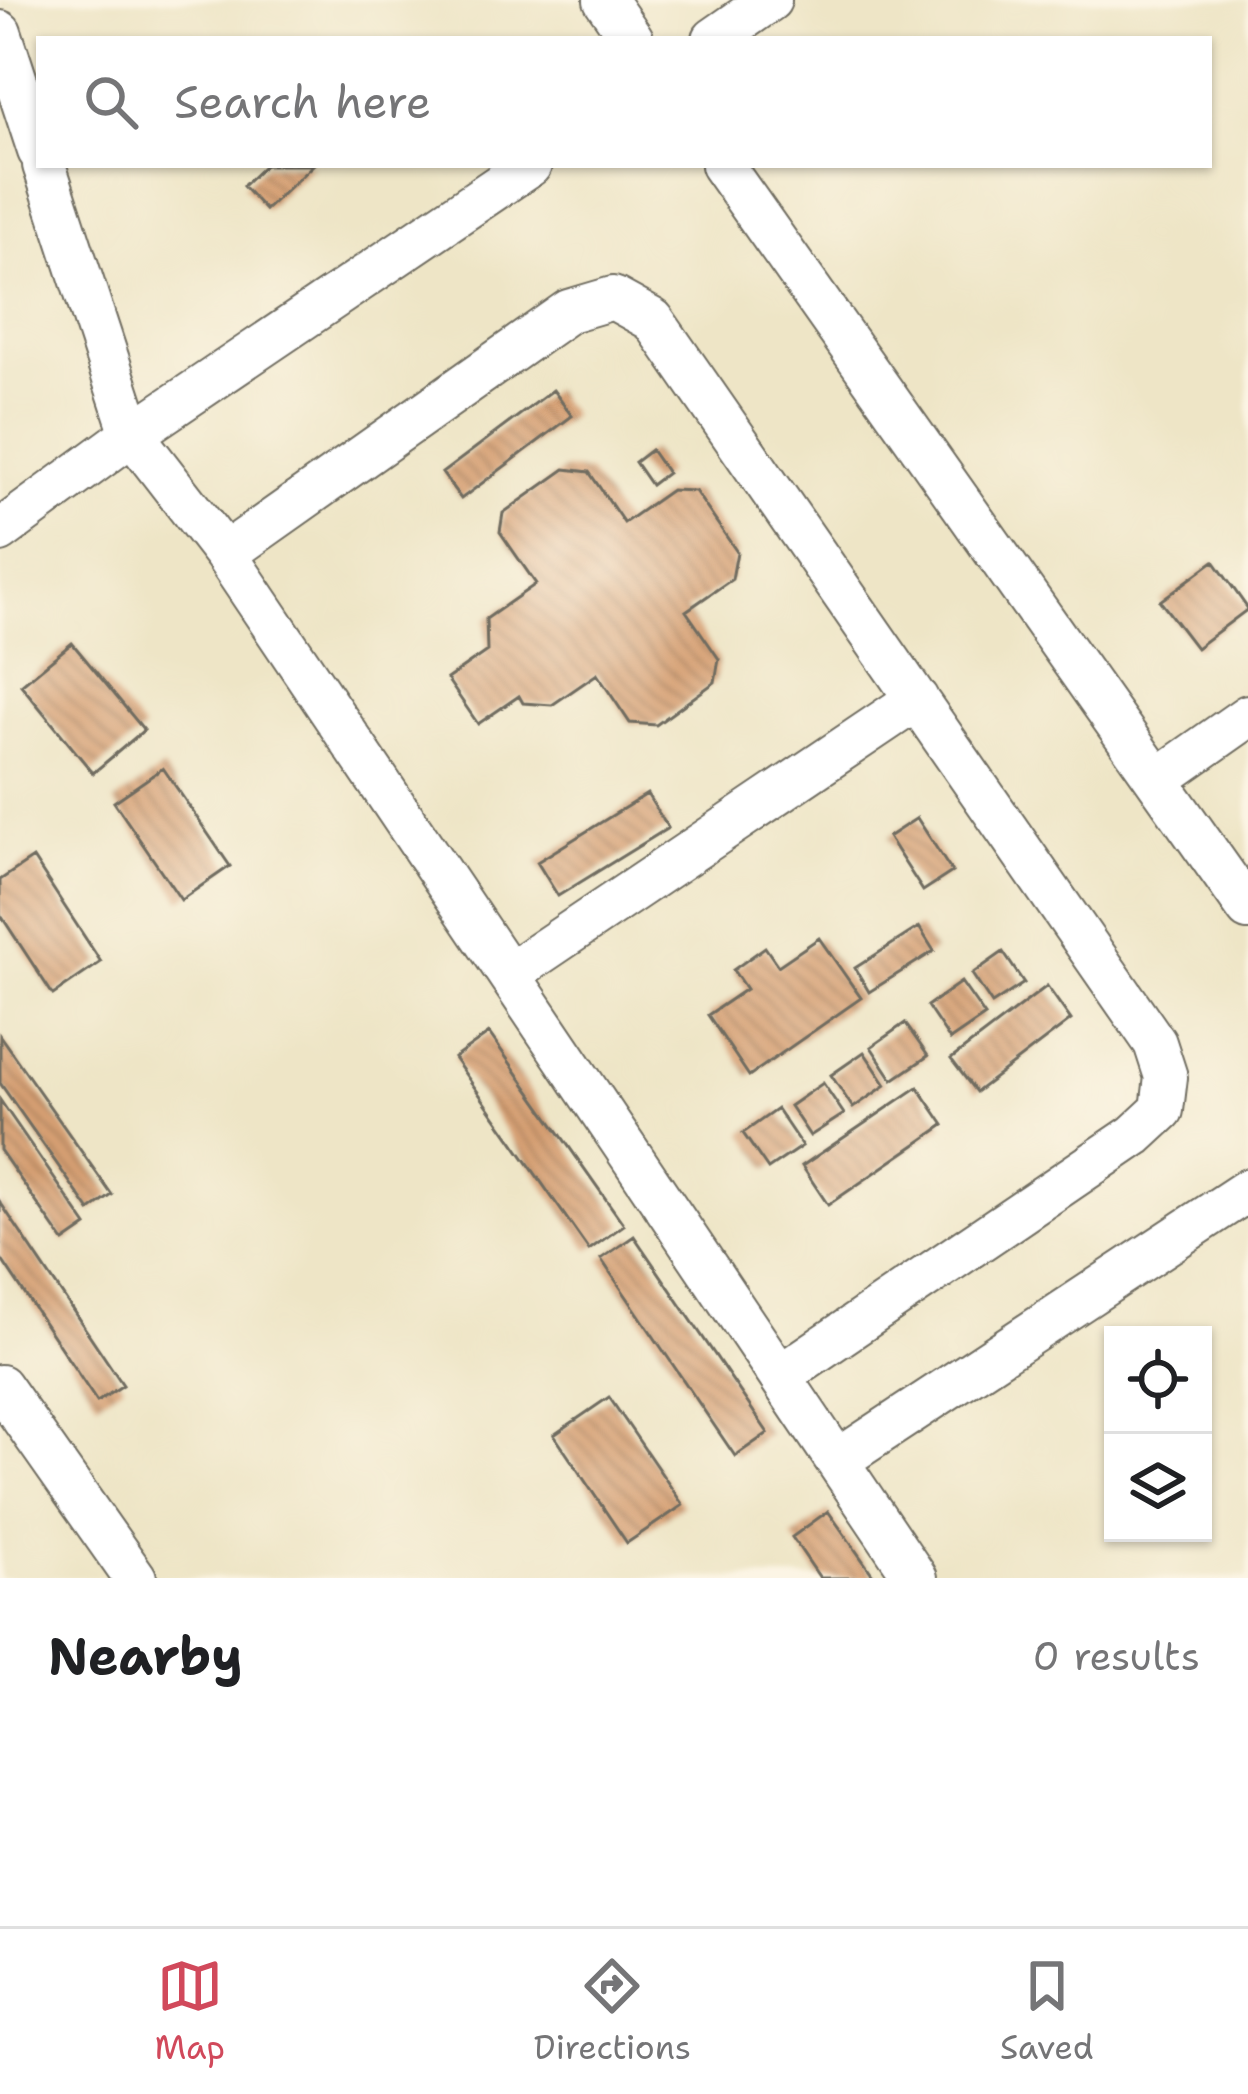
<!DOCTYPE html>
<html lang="en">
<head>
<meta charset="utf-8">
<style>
  body { margin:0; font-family:"Shantell Sans",sans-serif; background:#f6f6f6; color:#202124 }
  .controls { position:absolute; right:36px; bottom:36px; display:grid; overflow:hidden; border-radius:0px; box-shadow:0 3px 9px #0004 }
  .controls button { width:108px; height:108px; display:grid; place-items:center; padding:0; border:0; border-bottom:3px solid #e0e0e0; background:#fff; color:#202124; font:60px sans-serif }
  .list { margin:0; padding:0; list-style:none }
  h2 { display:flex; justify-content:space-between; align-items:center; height:156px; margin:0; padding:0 48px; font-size:51px }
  h2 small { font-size:39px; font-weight:400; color:#757577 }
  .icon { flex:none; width:66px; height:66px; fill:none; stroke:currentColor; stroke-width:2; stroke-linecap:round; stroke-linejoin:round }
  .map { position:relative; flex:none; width:1248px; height:1578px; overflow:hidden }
  .search { position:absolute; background:#fff; box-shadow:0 3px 9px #0004; left:36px; right:36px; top:36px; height:132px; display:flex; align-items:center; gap:30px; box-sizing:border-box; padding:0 42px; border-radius:0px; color:#757577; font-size:45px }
  .sheet { height:348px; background:#fff }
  nav { display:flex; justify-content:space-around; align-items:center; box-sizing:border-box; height:168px; border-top:3px solid #e0e0e0; background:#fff; font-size:33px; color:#757577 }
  nav a { display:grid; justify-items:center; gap:6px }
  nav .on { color:#d1495b }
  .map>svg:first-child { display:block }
  .building { fill:url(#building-back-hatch) }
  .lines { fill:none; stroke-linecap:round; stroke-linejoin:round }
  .minor-casing { stroke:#6f6c61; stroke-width:46 }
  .minor { stroke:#fff; stroke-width:42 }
</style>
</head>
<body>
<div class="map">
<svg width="1248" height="1578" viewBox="0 0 1248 1578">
  <defs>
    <pattern id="building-back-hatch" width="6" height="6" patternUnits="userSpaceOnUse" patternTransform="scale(3)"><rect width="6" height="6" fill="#d59f72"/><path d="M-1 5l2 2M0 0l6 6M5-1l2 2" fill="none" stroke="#ad825e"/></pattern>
  </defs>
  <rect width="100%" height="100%" fill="#fcf5e5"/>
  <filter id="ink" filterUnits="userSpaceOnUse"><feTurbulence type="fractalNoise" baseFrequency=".00833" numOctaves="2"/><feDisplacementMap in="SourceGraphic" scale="24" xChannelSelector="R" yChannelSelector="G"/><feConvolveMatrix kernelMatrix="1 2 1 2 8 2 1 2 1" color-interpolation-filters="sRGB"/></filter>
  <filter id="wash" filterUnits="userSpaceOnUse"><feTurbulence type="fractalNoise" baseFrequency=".004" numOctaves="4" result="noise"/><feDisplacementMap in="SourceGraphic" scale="48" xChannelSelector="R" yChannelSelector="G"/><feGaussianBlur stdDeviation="2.7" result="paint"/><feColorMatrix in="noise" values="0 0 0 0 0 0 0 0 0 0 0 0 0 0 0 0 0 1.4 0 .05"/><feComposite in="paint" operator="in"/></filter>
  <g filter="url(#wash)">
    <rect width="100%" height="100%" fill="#eee5c6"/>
    <g id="blocks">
      <path class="building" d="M265,165H313L265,210L243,186Z
        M553,390L572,416L461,499L442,473Z
        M651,450L667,473L651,485L635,462Z
        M565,469L589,472L624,523L671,490L695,491L737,552L732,579L686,611L719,659L715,682L656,725L630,723L597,674L552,705L523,703L519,696L478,724L447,679L487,651L486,619L536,584L500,532L503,513Z
        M1214,561L1248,609L1196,648L1160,601Z
        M72,643L144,730L93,773L21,685Z
        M163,768L230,866L181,900L114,802Z
        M647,794L668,828L558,896L537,862Z
        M917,818L952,872L923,891L888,837Z
        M33,858L101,962L53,995L0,914V880Z
        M919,927L934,951L869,992L855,968Z
        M819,938L861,998L749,1076L708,1015L746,989L733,970L765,947L778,966Z
        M1003,952L1024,983L992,1004L972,974Z
        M961,982L985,1016L950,1040L927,1006Z
        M1047,986L1071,1020L976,1092L951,1059Z
        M905,1023L928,1056L893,1080L871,1047Z
        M489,1033L624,1225L589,1250L454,1058Z
        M0,1036L112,1195L90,1211L0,1083Z
        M864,1052L886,1085L853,1108L831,1075Z
        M823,1083L844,1114L810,1136L790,1106Z
        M918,1087L944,1125L828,1205L802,1166Z
        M0,1100L87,1226L64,1242L0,1150Z
        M777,1109L802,1146L768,1169L743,1133Z
        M0,1202L123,1385L97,1402L0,1257Z
        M634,1236L768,1433L735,1456L601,1259Z
        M609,1397L683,1505L627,1543L554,1435Z
        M828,1511L875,1578H820L792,1537Z"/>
    </g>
  </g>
  <g filter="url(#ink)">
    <use href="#blocks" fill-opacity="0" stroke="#6f6c61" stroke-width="3"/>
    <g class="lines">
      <g class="minor-casing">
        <path id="minor" d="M605,0L632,39
          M0,32L39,151
          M714,39L770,0
          M44,165L132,434L225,554L916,1578
          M722,165L1248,909
          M0,531L132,434L530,165
          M225,554L569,311L613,298L653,320L1155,1043L1166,1077L1162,1110L1135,1135L780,1376
          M1157,780L1248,716
          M509,974L917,699
          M0,1386L135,1578
          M837,1461L1248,1190"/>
      </g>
      <use href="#minor" class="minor"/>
    </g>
  </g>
</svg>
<div class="controls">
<button><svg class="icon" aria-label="locate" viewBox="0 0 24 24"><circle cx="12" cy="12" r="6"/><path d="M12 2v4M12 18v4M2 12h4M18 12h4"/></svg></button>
<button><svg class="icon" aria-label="layers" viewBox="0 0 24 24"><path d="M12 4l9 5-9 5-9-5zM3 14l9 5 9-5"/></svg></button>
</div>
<div class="search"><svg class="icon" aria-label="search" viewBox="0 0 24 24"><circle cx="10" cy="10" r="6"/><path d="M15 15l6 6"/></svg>Search here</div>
</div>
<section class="sheet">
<h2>Nearby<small>0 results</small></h2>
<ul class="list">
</ul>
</section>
<nav>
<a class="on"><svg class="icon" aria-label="map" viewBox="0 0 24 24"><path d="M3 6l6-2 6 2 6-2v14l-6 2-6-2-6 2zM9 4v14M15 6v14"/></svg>Map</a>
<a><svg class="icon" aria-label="directions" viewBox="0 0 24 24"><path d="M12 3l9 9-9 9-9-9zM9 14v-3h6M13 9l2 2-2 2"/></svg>Directions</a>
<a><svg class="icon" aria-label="saved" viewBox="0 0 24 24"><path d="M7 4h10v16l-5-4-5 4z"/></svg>Saved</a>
</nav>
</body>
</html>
